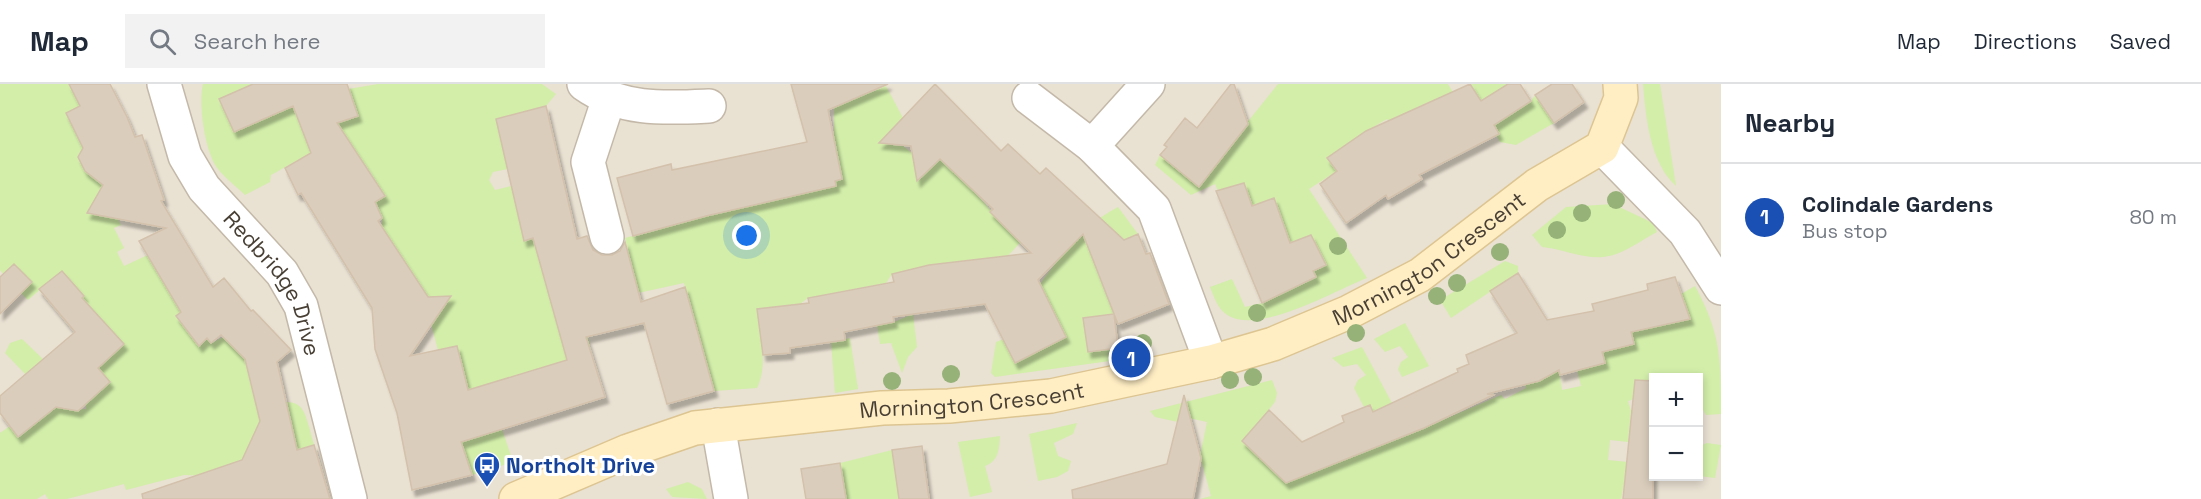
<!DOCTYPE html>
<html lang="en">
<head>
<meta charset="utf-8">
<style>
  body { margin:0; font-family:"Space Grotesk",sans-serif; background:#f2f2f3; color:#1f2937 }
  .controls { position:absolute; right:18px; bottom:18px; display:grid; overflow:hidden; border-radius:0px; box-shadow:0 3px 9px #0003 }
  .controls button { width:54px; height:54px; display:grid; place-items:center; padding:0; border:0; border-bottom:2px solid #e0e1e3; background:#fff; color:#1f2937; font:30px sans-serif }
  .you { position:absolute; left:747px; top:152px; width:21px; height:21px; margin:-15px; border:4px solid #fff; border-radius:50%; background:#1a73e8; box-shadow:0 0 0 9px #1a73e833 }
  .badge { display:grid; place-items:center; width:39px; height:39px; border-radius:50%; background:#0b8043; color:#fff; font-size:20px; font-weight:700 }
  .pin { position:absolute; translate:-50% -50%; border:3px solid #fff; box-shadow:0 2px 6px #0006 }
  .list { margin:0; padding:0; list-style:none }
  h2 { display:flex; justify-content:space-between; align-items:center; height:78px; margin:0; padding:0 24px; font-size:26px }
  h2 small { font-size:20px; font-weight:400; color:#747a83 }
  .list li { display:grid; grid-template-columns:39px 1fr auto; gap:18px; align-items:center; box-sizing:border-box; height:108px; padding:0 24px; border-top:2px solid #e0e1e3 }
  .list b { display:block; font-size:22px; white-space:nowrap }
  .list p { margin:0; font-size:20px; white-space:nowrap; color:#747a83 }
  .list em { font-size:20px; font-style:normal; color:#747a83 }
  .icon { flex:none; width:33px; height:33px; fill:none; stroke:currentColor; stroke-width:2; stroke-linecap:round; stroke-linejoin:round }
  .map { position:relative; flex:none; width:1721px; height:415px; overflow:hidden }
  header { display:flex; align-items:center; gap:36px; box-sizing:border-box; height:84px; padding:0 30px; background:#fff; border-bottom:2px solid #e0e1e3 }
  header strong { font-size:28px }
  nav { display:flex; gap:33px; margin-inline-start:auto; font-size:21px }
  .search { width:420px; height:54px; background:#f2f2f3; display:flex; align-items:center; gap:15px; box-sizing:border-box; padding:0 21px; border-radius:0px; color:#747a83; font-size:22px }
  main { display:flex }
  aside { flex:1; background:#fff }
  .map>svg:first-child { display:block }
  .residential { fill:#e9e1d2; fill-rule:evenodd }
  .green { fill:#d2eea9 }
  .building { fill:#dacdbc; stroke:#d3c1ab; stroke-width:1.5; filter:url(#shadow) }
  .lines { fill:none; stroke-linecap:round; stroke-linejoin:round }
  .street-casing { stroke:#c4b9a9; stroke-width:36 }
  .secondary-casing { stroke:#ddc591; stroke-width:36 }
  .street { stroke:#fff; stroke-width:33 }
  .secondary { stroke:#ffeec4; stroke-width:33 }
  .tree { fill:#96b279 }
  .labels { text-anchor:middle; stroke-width:6; stroke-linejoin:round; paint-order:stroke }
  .street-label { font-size:22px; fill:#483f34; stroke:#fff }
  .transit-label { font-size:22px; font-weight:bold; fill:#164399; stroke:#fff; text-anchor:start }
</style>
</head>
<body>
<header>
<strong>Map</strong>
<div class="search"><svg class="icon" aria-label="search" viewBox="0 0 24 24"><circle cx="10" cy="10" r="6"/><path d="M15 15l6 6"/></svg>Search here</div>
<nav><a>Map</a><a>Directions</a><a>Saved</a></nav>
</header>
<main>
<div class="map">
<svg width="1721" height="415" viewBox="0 0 1721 415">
  <defs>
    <filter id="shadow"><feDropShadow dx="3.5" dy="6" stdDeviation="1.5" flood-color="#0004"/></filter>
  </defs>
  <rect width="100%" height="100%" fill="#f4efe5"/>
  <path class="residential" d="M0,0H1721V415H0ZM1654,294H1698V392H1654Z"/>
  <path class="green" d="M0,0H69L80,22L66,29L73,42L92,61L78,73L85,87L92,92L101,89L108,109L91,121L96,131L105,133L115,129L121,141L114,144L124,164L117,168L124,182L163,164L169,174L154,183L169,207L196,217L176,233L199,261L207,254L212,259L223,253L261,291L249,294L256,322C304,313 302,316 314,361L289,368L260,348L254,350L250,360L260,394L184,391L126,406L124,400L67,415H48L45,410L37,415H0V349L10,342L19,353L35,340L29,331L51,313L72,326L86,325V318L110,298L98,284L124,260L96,230L76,219L83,212L62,187L28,216L21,209L17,184L12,182L3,190L0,186Z
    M203,0H253L219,15L293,22L324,44L357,32L348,5L378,0H542L556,10L546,22L496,35L508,85L493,88L489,96L495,106L511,102L524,156L533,154L555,233L587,224L595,251L588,253L592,271L487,300L513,378L472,391L461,357L462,283L457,262L438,266L424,214L372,227L371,223L416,195L382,143V134L375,118L385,112L365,80L353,85L309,70L271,91L270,98L245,111C237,103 226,95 218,85C205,69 198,20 203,0Z
    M1278,0H1448L1458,17L1437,29L1431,17L1416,24L1397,52L1387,35L1370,45L1379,61L1328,74L1337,87L1309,105L1367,194C1334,207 1264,248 1231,233C1218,227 1215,215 1210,203L1232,195L1245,223L1262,219L1315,194L1313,187L1326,181L1317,162L1290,159L1274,114L1252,122L1244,99L1218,107L1215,100L1191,111L1155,81L1160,71L1197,101Z
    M1471,0H1508L1494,9L1509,32L1531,17L1535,11L1554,39L1516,61L1500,58L1496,51L1498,49Z
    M1643,0H1660L1676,102C1650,78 1646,35 1643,0Z
    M886,2L903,34L888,49L892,61L903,62L912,69L915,83L928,86L943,73L986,97L975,109C987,120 994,132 1005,144L1016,133L1030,148L1003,177L892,190L886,199L808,214L800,220L757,225C759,252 769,279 757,304L714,307L684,199L638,209L625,154L707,131L836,102L835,97L842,94L834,56V23Z
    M1613,120L1653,139L1657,148C1643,155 1625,169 1609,172C1587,177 1564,165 1542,163L1532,151L1566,123Z
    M1118,123L1138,150L1099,192L1114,230L1083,234L1114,264L1117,276L995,293L991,289L996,258L1004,255L1016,278L1066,253L1040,200C1061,171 1086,139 1118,123Z
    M1505,177L1518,182V189L1451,234L1440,216Z
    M1695,202C1721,250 1721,276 1721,330L1706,331C1698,319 1699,309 1698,294H1654L1653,313L1651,309L1628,317L1631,327L1628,358L1610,356L1608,376L1628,378L1621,415H1200L1211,412L1200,372L1207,338L1179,332L1178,338L1155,333L1150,327L1272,296L1277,309L1275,318L1243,357L1282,394L1424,344L1501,311L1505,315L1526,304L1523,295L1558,280L1562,306L1581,302L1577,286L1604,280L1603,268L1634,260L1629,241L1641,246L1690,235L1681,210Z
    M913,230L917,263L908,273L902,289L891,259L880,260L877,241L894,238Z
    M1405,239L1429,282L1402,293L1398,285L1401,278L1408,273L1400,262L1385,268L1374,255Z
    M850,254L858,305L835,309L831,258Z
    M22,255L45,277L26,291L5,269L10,259Z
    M1362,263L1393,321L1373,330L1370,321L1364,323L1354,304L1358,296L1366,291L1357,280L1343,283L1332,274Z
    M1077,339L1073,350L1054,359L1058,372L1071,377L1068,387L1057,393L1038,397L1029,350Z
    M1000,352C999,365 999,377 985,382L992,408L970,413L958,358Z
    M1707,359L1721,361L1715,394L1699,392L1700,362Z
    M892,366L896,397L909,415H846L840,379Z
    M688,398L702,405L707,415L672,413L666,405Z"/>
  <path class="building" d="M69,0H110L127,33L135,53L142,51L164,116L161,117L213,203L224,194L251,227L253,226L291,266L277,278L297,366L314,361L330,415H143L142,410L242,376L260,337L245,275L221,251L211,259L207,254L199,262L176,232L181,228L139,157L166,144L87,129L103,101L85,87L78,73L83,64L66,29L80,22Z
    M253,0H347L358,32L337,39L385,112L375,118L382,134L378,137L428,213L451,212L410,272L457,262L468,306L567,276L533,154L524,157L496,35L546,22L577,155L587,152L593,166L602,171H612L620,167L625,158L641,218L685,203L714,307L667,320L644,239L586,253L605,313L461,358L472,391L412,406L397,329L375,265L372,224L301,109L298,111L285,84L311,69L293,22L234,48L219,15Z
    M791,0H888L828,26L842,95L835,97L836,102L706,132L633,152L617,94L671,80L672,86L807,58Z
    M935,0L1001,67L1008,60L1040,90L1046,84L1124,156L1138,150L1146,170L1150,169L1169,220L1118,240L1114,230L1118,264L1088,268L1083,234L1114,230L1083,150L1038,196L1066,253L1015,279L985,220L893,233L894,238L844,248L845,256L790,264V269L763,271L757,225L809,219L808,214L894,198L892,190L929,181L1031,169L990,128L993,125L940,75L917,97L911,62L879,59Z
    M1231,0H1234L1248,40L1199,103L1160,71L1167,63L1164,61L1185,34L1197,44Z
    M1470,0L1481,17L1508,0H1520L1531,17L1494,41L1499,50L1419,91L1422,95L1388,115L1386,111L1346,139L1320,100L1337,87L1327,74L1366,47Z
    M1552,0H1572L1584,18L1554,39L1535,11Z
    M1244,99L1252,122L1274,114L1290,159L1311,151L1326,181L1313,187L1316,193L1262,219L1216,107Z
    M14,180L32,198L0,230V193Z
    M62,187L84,212L82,214L124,260L98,284L110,298L78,327L56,323L18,353L0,329V312L75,248L39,205Z
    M1518,189L1547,236L1594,227L1592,220L1648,206L1647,200L1675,193L1690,235L1631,248L1634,260L1602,268L1605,279L1560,291L1559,286L1539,297L1487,310L1493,311L1424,344L1286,399L1242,357L1269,326L1302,358L1344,338L1342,332L1370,321L1373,328L1458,288L1457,285L1469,280L1466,271L1517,249L1490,207Z
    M1635,296L1653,297V415H1623Z
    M1184,311L1201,374L1193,415H1073L1072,406L1167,380Z
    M922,362L929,415H899L892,366Z
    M840,379L846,415H806L801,385Z"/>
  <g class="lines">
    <g class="street-casing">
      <g id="street">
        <path id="s1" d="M164,0L185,72L204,104L282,189L301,222L350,415"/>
        <path d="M584,0C622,27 665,24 709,22"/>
        <path d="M1029,14L1092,62L1154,125L1211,278"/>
        <path d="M1092,62L1148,0"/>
        <path d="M1602,63L1685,148L1721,204"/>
        <path d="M607,153L588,78L609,14"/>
        <path d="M718,341L731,415"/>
      </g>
    </g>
    <g class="secondary-casing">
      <g id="secondary">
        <path id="s2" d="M516,415L628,367L695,344L882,324L949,322L1051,312L1211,278L1273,260L1349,228L1420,191L1537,101L1602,63L1621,14L1620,0"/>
      </g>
    </g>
    <use href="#street" class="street"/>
    <use href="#secondary" class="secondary"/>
  </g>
  <g class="tree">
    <circle cx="1616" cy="116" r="9"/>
    <circle cx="1582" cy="129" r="9"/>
    <circle cx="1557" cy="146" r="9"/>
    <circle cx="1338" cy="162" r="9"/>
    <circle cx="1500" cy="168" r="9"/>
    <circle cx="1457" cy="199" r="9"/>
    <circle cx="1437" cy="212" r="9"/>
    <circle cx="1257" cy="229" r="9"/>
    <circle cx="1356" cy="249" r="9"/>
    <circle cx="1143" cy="259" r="9"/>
    <circle cx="951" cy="290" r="9"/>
    <circle cx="1253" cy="293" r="9"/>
    <circle cx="1230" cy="296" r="9"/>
    <circle cx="892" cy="297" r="9"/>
  </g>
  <defs>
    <g id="bus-pin" transform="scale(1.35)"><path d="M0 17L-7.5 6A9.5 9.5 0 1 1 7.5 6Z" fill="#1a4fb4" stroke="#fff"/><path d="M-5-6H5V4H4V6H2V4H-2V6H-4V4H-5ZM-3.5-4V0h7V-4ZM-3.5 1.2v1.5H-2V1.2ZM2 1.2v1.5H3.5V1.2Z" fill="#fff"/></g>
  </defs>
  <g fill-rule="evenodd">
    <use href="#bus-pin" x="487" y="381"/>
  </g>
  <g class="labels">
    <g class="street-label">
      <text dy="8" stroke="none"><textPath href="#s2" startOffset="957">Mornington Crescent</textPath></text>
      <text dy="8" stroke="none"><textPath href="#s1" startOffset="232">Redbridge Drive</textPath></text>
      <text dy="8" stroke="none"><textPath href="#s2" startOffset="471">Mornington Crescent</textPath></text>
    </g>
    <g class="transit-label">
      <text x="506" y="389">Northolt Drive</text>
    </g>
  </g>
</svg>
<div class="controls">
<button>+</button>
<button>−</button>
</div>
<div class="you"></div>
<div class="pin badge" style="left:1131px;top:274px;background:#1a4fb4">1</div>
</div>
<aside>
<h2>Nearby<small></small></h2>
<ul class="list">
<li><span class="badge" style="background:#1a4fb4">1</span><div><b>Colindale Gardens</b><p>Bus stop</p></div><em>80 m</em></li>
</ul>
</aside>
</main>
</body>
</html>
